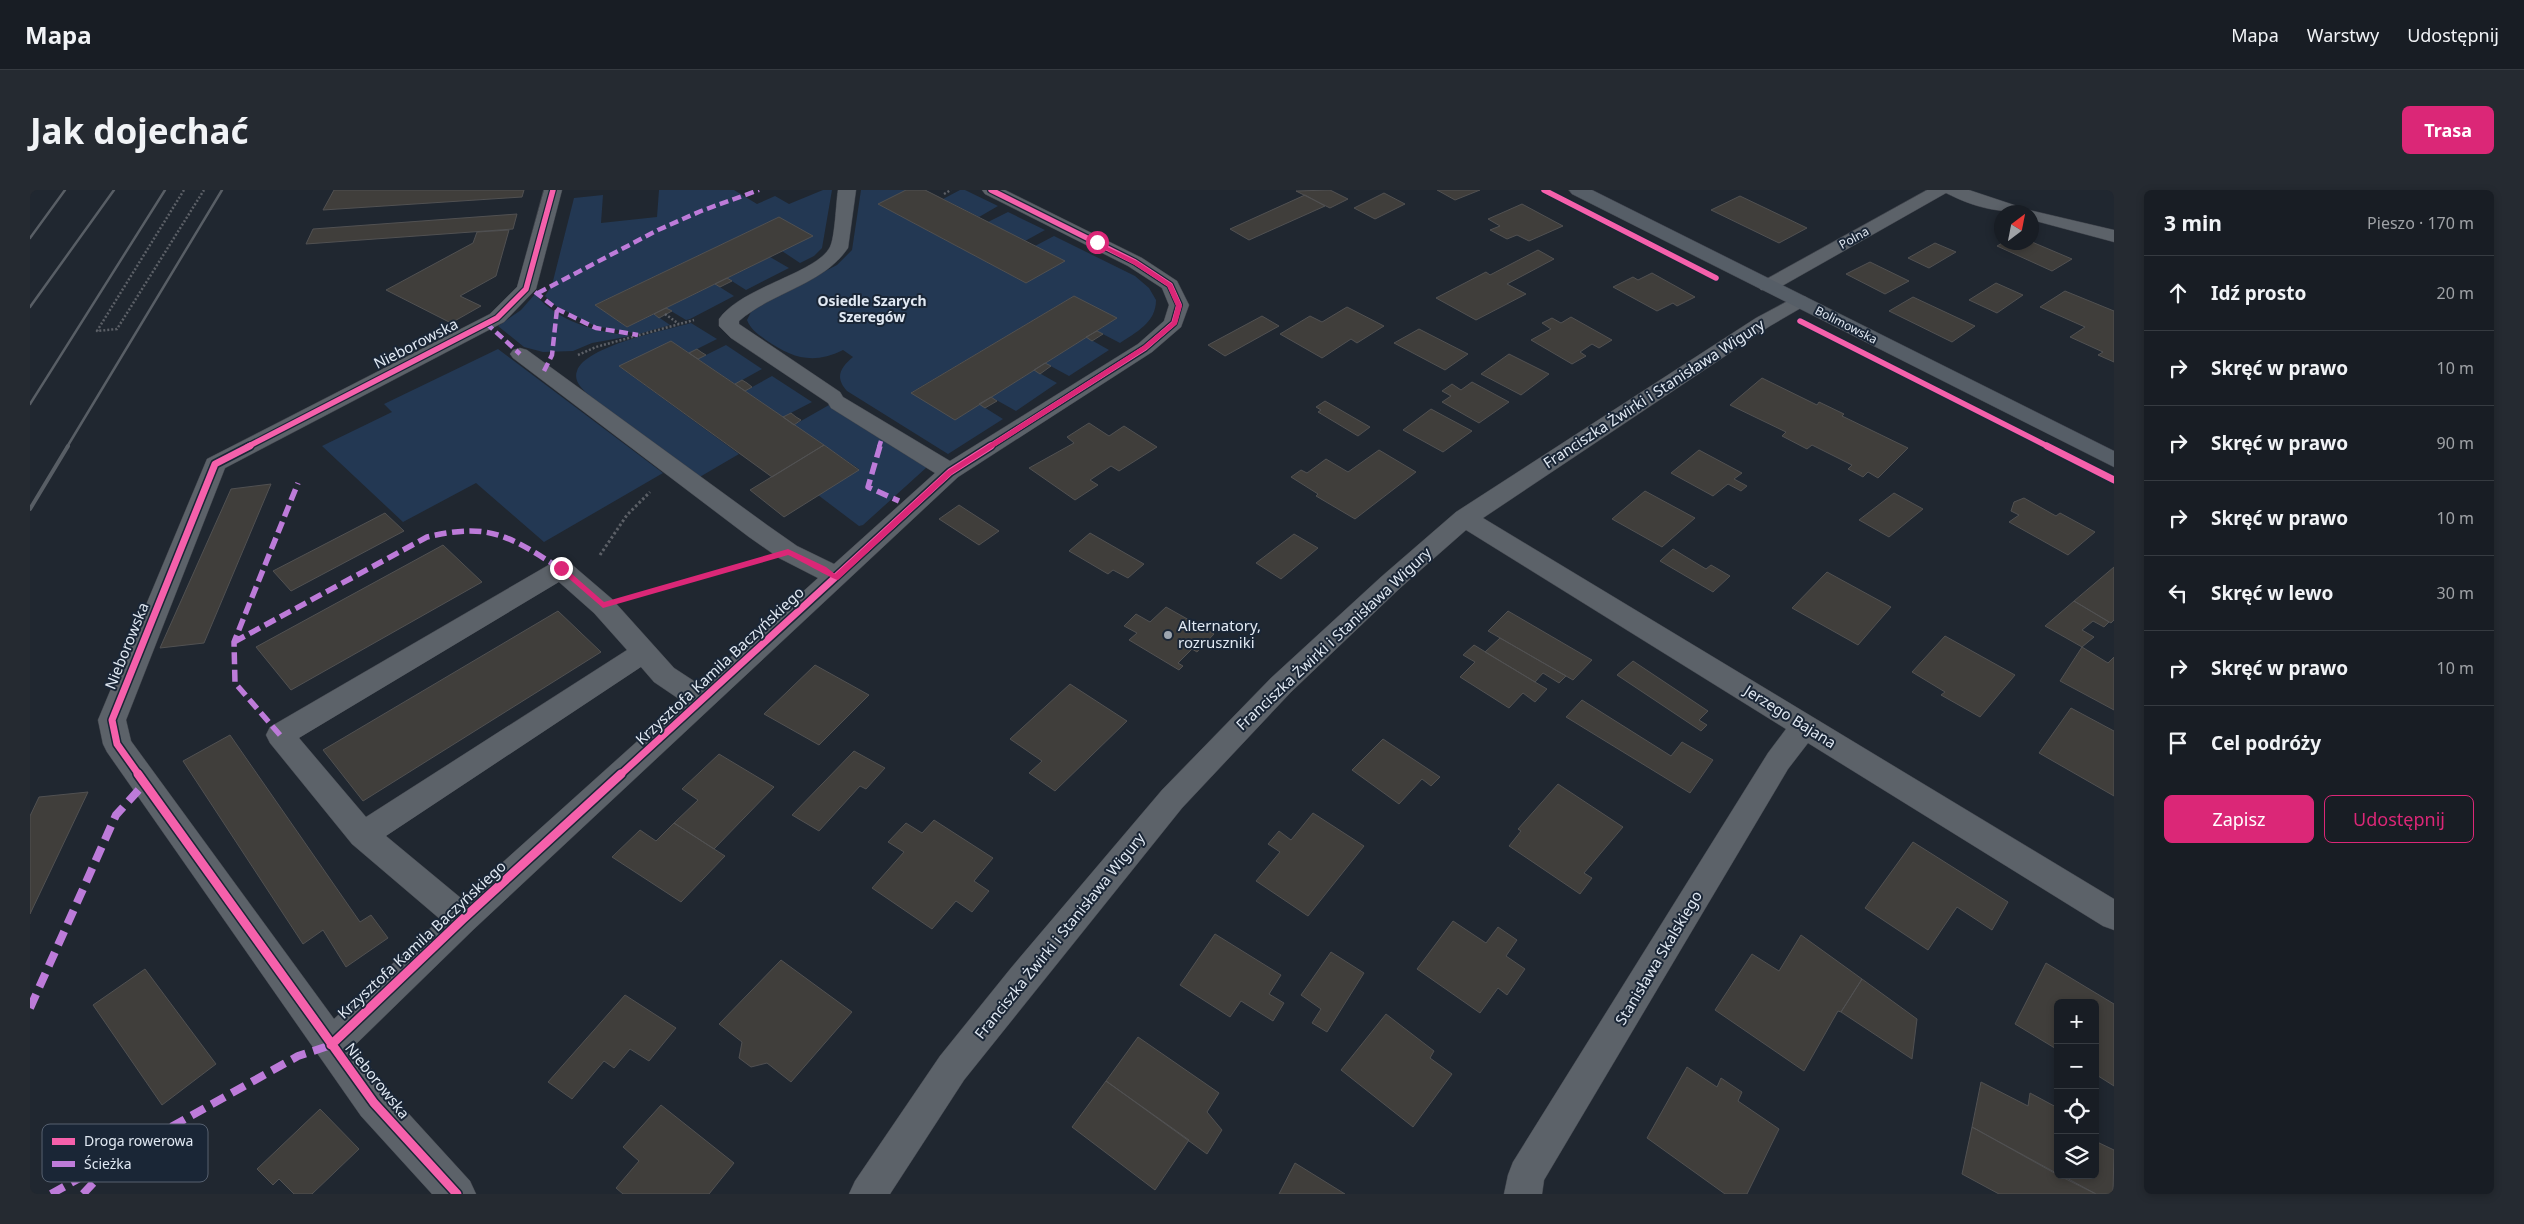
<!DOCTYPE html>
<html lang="pl">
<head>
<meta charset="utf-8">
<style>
  body { margin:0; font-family:"Noto Sans",sans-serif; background:#252a31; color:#f1f3f6 }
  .controls { position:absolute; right:15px; bottom:15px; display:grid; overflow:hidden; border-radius:8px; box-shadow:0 2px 8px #0003 }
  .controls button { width:45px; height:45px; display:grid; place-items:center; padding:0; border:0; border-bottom:1px solid #363b41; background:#181d24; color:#f1f3f6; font:25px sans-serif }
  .compass { position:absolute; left:1964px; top:15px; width:45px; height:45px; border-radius:50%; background:#181d24; box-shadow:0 2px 8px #0003; rotate:32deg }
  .stop { position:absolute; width:15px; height:15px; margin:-11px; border:4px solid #db2777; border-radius:50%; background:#fff }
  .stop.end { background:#db2777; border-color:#fff; box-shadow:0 1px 5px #0008 }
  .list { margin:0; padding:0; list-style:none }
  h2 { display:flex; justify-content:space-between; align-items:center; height:65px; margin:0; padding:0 20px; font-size:21px }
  h2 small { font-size:16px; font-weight:400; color:#9fa2a6 }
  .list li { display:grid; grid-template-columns:32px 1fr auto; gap:15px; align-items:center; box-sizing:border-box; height:75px; padding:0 20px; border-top:1px solid #363b41 }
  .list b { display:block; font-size:19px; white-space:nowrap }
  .list em { font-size:16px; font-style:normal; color:#9fa2a6 }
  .actions { display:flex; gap:10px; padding:15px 20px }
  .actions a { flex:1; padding:11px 0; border:1px solid #db2777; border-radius:8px; text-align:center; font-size:18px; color:#db2777 }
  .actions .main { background:#db2777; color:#fff }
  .icon { flex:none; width:28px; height:28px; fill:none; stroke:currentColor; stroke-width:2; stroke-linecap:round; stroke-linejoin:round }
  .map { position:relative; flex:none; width:2084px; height:1004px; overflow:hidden; border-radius:8px }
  header { display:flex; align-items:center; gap:30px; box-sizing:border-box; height:70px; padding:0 25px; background:#181d24; border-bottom:1px solid #363b41 }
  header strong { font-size:24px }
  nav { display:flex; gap:28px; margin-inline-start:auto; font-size:18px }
  .intro { display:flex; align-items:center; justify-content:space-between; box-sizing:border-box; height:120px; padding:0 30px }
  h1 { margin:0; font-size:35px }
  .button { padding:12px 22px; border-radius:8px; background:#db2777; color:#fff; font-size:18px; font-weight:700 }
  main { display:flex; gap:30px; padding:0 30px }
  aside { flex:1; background:#181d24; border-radius:8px; box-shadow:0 2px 8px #0003 }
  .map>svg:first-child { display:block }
  .green { fill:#233853 }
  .building { fill:#403e3b; stroke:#515152 }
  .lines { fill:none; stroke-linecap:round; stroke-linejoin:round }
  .minor-casing { stroke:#3f434b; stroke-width:1 }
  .major-casing { stroke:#3f434b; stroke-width:1 }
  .path-far1 { stroke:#5c6067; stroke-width:2.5; stroke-dasharray:2 2; stroke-linecap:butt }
  .path { stroke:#5c6067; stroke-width:3; stroke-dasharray:2.5 2.5; stroke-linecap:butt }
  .minor { fill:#5c6269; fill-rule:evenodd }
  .major { fill:#565e67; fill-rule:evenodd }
  .rail-far1 { stroke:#585e65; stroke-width:2.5 }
  .rail { stroke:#585e65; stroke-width:4 }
  .quiet-far2 { stroke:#bd7bd9; stroke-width:4.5; stroke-dasharray:9 4.5; stroke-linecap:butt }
  .quiet-far1 { stroke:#bd7bd9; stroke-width:5.5; stroke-dasharray:12 5.5; stroke-linecap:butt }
  .quiet { stroke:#bd7bd9; stroke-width:8; stroke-dasharray:15 8; stroke-linecap:butt }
  .cycleway-far2-casing { stroke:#1a2636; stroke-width:8 }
  .cycleway-far1-casing { stroke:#1a2636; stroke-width:10 }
  .cycleway-casing { stroke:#1a2636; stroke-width:12 }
  .cycleway-far2 { stroke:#f560ab; stroke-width:5.5 }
  .cycleway-far1 { stroke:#f560ab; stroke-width:7 }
  .cycleway { stroke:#f560ab; stroke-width:9 }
  .route { fill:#db2777 }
  .poi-dot { fill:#9da5af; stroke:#1a2636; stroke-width:2 }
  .labels { text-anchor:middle; stroke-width:4; stroke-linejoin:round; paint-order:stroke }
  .far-street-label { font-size:12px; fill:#e1e9f3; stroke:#1a2636 }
  .far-neighbourhood-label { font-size:14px; font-weight:bold; fill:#e1e9f3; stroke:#1a2636 }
  .street-label { font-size:15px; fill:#e1e9f3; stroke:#1a2636 }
  .poi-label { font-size:15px; fill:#e1e9f3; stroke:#1a2636; text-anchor:start }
  .key { fill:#1a2636; stroke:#56606f; stroke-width:1 }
  .key-label { font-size:14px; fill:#e1e9f3 }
</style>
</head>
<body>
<header>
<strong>Mapa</strong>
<nav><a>Mapa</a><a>Warstwy</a><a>Udostępnij</a></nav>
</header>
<div class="intro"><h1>Jak dojechać</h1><a class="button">Trasa</a></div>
<main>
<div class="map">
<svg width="2084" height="1004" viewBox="0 0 2084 1004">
  <rect width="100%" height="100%" fill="#202730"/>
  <path class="green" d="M629,0H704L727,14L745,6L759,14L793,0H802L792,58L784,66L770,73L752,61L749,27L565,115L597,137L624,124L640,135L609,144L565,136L526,116L515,106L522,95L544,8L573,5L571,33L627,27Z
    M831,0H876L848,14L996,93L1034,71L1005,56L1024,46L1105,86L1119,98L1126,110C1126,133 1106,142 1090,153L1067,141L1086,128L1044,106L882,202L949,214L973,229L918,264L817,201C804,187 811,177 823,167L813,160C783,175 762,168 736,150C728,144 721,140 717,130L723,118L807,75L822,60Z
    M930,0H935L968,16L949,27L913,9Z
    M978,22L1015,40L995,51L958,32Z
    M740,67L759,78L716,100L697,88Z
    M685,94L704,106L660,129L656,130L636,118Z
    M505,104C529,133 566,141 601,146L562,153L543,161L513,162L494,157L468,136L491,120Z
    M661,133L687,149L659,163L641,151L590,177L709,264L668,288L560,206C553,200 543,191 547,181C555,156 636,140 661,133Z
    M1056,147L1079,160L1039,186L1015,173Z
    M696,155L732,179L705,194L668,169Z
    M468,159L633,283L514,352L446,293L373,332L292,256L362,222L354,214Z
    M1004,180L1027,193L986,221L961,207Z
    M742,186L782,212L753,227L715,201Z
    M799,215L897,277L833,335L829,336L788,305L829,279L764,235Z"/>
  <path class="building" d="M304,0H494L492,7L293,20Z
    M876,0H895L1035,71L996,93L848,14Z
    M1300,0L1318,9L1300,18L1266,1Z
    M1407,0H1450L1425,10Z
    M1354,3L1375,14L1345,29L1324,18Z
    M1275,5L1295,16L1219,50L1200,39Z
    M1710,6L1777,38L1749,53L1681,20Z
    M1492,14L1533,36L1499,51L1487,45L1477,49L1460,40L1470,36L1458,29Z
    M487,24L483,39L276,54L283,39Z
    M749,27L783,46L597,137L565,115Z
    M479,40L466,86L430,106L451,116L421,133L356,100L443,53L447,42Z
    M1974,52H2002L2042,69L2022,81L1967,56Z
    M1905,53L1926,62L1899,78L1878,68Z
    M1508,60L1524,69L1477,94L1496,104L1446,130L1406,108L1456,82L1460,85Z
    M1840,72L1879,91L1855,104L1816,84Z
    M1622,83L1665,107L1647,116L1643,113L1627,121L1583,97L1603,87L1608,90Z
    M697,88L702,91L690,97L685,94Z
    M1966,93L1993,105L1967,123L1939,110Z
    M2035,101L2084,121V172L2068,165L2073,162L2040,147L2055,137L2010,117Z
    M1044,106L1087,128L925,230L881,203Z
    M1883,107L1945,136L1922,152L1859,121Z
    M1317,117L1354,136L1327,153L1321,149L1292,168L1250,144L1280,126L1292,132Z
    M636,118L642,121L629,128L624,124Z
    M1232,126L1249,136L1195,166L1178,155Z
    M1541,127L1582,150L1569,158L1562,154L1550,162L1556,166L1542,174L1501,150L1521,139L1512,133L1522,128L1531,133Z
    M1389,139L1438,164L1415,180L1364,153Z
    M1067,141L1073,144L1062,151L1056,147Z
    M641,151L715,201L794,255L742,287L589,176Z
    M667,159L671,162L676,165L668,169L659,163Z
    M1479,164L1519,184L1491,205L1451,184Z
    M1015,173L1021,176L1010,184L1004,180Z
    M1732,188L1787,215L1789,212L1814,224L1812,226L1878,258L1848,288L1838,282L1833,287L1818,279L1822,275L1782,255L1777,259L1752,246L1756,242L1700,215Z
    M712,190L717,193L722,197L715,201L705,194Z
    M1442,192L1479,212L1449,233L1412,212L1421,206L1412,201L1422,194L1431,200Z
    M961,207L967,211L955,218L949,214Z
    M1295,211L1340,237L1328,246L1288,222L1291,220L1286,217Z
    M1401,219L1442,241L1413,262L1373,240Z
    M761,223L766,227L771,230L764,235L753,227Z
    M1059,233L1079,246L1094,236L1127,257L1089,281L1081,276L1060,290L1068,295L1045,310L999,278L1044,253L1037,247Z
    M794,255L829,280L754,327L720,300Z
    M1349,260L1386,282L1325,329L1286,306L1288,304L1261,287L1271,280L1277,283L1296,269L1318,282Z
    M1669,260L1712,283L1704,289L1717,296L1711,301L1698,294L1683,306L1641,283Z
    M241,294L174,453L130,458L201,299Z
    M1615,301L1665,328L1632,357L1582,329Z
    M1864,303L1893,319L1859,347L1829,330Z
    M1994,308L2026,326L2030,323L2065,342L2038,365L1979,332L1989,325L1981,321L1984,312Z
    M929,315L969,341L949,355L909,329Z
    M355,323L374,341L261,401L243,381Z
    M1060,343L1114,374L1098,388L1083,380L1078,384L1039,361Z
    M1264,344L1288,358L1251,389L1226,373Z
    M413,355L452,392L261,500L226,457Z
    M1643,359L1676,379L1681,375L1700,386L1683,402L1630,371Z
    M2084,377V430L2081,433L2044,411Z
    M1797,382L1861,417L1828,455L1762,418Z
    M2044,411L2079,432L2074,437L2063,431L2052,440L2064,447L2052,457L2015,436Z
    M1136,417L1184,444L1167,462L1162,459L1148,473L1153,476L1149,480L1099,450L1107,443L1094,436L1106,424L1120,432Z
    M528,421L571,462L333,611L293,560Z
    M1478,421L1562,470L1543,490L1458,441Z
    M1915,446L1985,485L1950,527L1911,505L1915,502L1882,482Z
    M1470,448L1536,486L1529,493L1513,483L1505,492L1455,462Z
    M1444,455L1505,492L1517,499L1505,512L1493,503L1479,518L1430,487L1445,472L1433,465Z
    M2052,457L2078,473L2084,467V520L2030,491Z
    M1603,471L1678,521L1669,530L1677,535L1671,541L1587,485Z
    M785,475L839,505L789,555L734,524Z
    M1040,494L1097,531L1025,601L999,583L1012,571L980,549Z
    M1552,510L1641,566L1652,552L1683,570L1660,603L1536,527Z
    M2041,518L2084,541V606L2009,563Z
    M200,545L330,732L341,725L358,748L316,777L293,740L273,754L153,571Z
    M1353,549L1410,587L1401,596L1392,589L1369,614L1322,580Z
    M824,561L855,578L836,599L830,596L789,641L762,625Z
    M689,564L744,597L684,659L644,633L668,610L652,599Z
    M1528,594L1593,637L1554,683L1562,688L1550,704L1479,656L1491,641L1488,639Z
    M58,602L0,724V626L9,607Z
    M1283,623L1334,656L1278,726L1226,691L1250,662L1238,654L1249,641L1261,650Z
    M904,630L963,668L944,691L959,701L942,722L926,711L902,739L842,698L874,662L858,652L876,633L892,643Z
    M644,633L695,666L651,712L582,667L610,640L626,651Z
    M1883,652L1978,712L1962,740L1927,717L1898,760L1835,718Z
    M1423,731L1456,753L1468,737L1487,750L1476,766L1495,779L1477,805L1468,798L1450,823L1387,779Z
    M1185,744L1251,785L1239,804L1254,813L1243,831L1211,811L1200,827L1150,795Z
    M1771,745L1832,789L1811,822L1808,821L1774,881L1685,820L1722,764L1749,781Z
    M1301,762L1334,783L1297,842L1282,833L1291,819L1271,805Z
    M751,770L822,822L761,892L737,873L721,877L709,868L712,852L689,834Z
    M2016,773L2084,814V896L2065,884V813H2028V860L1985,834Z
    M115,779L186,874L132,915L63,815Z
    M1832,789L1887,829L1882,869L1811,822Z
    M595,805L646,838L619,871L600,859L584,878L574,871L542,909L518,892Z
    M1356,824L1404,861L1400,868L1422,884L1383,937L1311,880Z
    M1108,847L1189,903L1177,922L1192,940L1177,964L1076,891Z
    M1657,877L1687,897L1691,888L1712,902L1708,911L1749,939L1717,1004H1695L1617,948Z
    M1076,891L1159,950L1125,1000L1042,937Z
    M1951,892L1998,916L2000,903L2028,918V984L1942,937Z
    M631,915L704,973L679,1004H593L586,998L609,971L593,957Z
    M290,919L329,959L282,1004H264L249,989L243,995L227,979Z
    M1942,937L2028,985L2066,1004H1969L1932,984Z
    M2065,951L2084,960L2083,1004H2066L2031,985H2065Z
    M1265,973L1315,1004H1249Z"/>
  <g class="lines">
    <g class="minor-casing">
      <path id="minor" d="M514,0H532L506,99L474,132L195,278L96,530L101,551L304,829L410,729L322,654L240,553L236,545L240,537L522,373L531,370L540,373L582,409L644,478L670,495L788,388L749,368L719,347L483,168L480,164L483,160L490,158L497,160L737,335L767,356L804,374L905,283L801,218L798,213L701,148L689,136V129C711,97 787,83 800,57C805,47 806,13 808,0H826L818,58C793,95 742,102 709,131V134L810,202L813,207L920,271L1108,154L1134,131L1139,115L1132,98L1098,76L955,4L952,0H975L1112,68L1147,91L1159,115L1151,137L1122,162L928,287L444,739L324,856L357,900L440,991L446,1004H402L331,926L77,562L73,554L68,530L177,269L460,124L487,97ZM529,392L564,423L597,460L336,627L269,548ZM611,477L624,492L652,511L432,709L356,646Z
        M1897,0H1939L1999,20L2084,40V52L2002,30V22C1967,22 1948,19 1916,3L1745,100H1731L1728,96L1731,92Z
        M1769,105L1776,107L1779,111L1776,115L1740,136L1453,328L2084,709V740L2073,736L1778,553L1758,579L1514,990L1512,1004H1474L1478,985L1483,972L1738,563L1756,539L1436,340L1369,399L1261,502L1152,618L934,890L860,1004H819L825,991L910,866L981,778L1132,600L1241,488L1351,387L1426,322L1726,128Z"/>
    </g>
    <g class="major-casing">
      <path id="major" d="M1539,0H1562L2084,261V277L1542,4Z"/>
    </g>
    <path class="path-far1" d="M154,0L67,141L87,139L174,0
      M914,4L921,0
      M635,124L649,134
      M548,165L566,157L664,130"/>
    <path class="path" d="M570,365L597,325L620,302
      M610,405L715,374"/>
    <use href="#minor" class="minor"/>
    <use href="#major" class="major"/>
    <path class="rail-far1" d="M0,48L35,0
      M0,117L84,0
      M0,214L135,0
      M37,257L192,0"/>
    <path class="rail" d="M0,319L38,256"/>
    <path class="quiet-far2" d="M505,102L527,119L566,138L608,145
      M508,103L628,40L671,21L729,0
      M456,133L490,164
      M514,181L522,165L527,119
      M849,257L851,251"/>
    <path class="quiet-far1" d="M850,256L838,297L869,311
      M204,452L397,347C460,332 479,346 531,379
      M250,545L205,493L204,452L268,293"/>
    <path class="quiet" d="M0,818L86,625L115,593
      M21,1004L268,866L301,855
      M53,1004L78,977"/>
    <g class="cycleway-far2-casing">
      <path id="cycleway-far2" d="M1514,0L1686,88
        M1770,131L2019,257
        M217,257L467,128L496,99L523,0
        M959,257L1115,158L1144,133L1149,115L1140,95L1105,72L961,0"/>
    </g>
    <g class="cycleway-far1-casing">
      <path id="cycleway-far1" d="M2017,256L2084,290
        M109,585L87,554L82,530L185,274L220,256
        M590,585L920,282L961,256"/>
    </g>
    <g class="cycleway-casing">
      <path id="cycleway" d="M108,584L344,913L427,1004
        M301,855L433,729L591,584"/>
    </g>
    <use href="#cycleway-far2" class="cycleway-far2"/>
    <use href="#cycleway-far1" class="cycleway-far1"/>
    <use href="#cycleway" class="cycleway"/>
  </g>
  <path class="route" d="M1065,51L1107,71L1142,94L1152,116L1147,134L1117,159L922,284L808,390C804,390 766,368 758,365L573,418L529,380V377H534L574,412L758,359L796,377L805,384L917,281L1113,156L1142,132L1146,116L1137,96L1103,74L1065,54Z"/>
  <circle class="poi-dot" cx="1138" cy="445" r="5"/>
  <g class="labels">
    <g class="far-street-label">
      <text transform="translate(1824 48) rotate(-29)" y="4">Polna</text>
      <text transform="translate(1816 135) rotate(27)" y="4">Bolimowska</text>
    </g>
    <g class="far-neighbourhood-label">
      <text x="842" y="116">Osiedle Szarych<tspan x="842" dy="16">Szeregów</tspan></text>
    </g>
    <g class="street-label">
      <text transform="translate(386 154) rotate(-27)" y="5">Nieborowska</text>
      <text transform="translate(1624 204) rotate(-33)" y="5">Franciszka Żwirki i Stanisława Wigury</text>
      <text transform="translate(1304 449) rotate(-43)" y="5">Franciszka Żwirki i Stanisława Wigury</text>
      <text transform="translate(97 456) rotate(-68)" y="5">Nieborowska</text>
      <text transform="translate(690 476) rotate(-43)" y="5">Krzysztofa Kamila Baczyńskiego</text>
      <text transform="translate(1760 527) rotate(32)" y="5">Jerzego Bajana</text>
      <text transform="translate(1030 746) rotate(-51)" y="5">Franciszka Żwirki i Stanisława Wigury</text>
      <text transform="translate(392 750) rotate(-43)" y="5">Krzysztofa Kamila Baczyńskiego</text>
      <text transform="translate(1629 768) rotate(-59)" y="5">Stanisława Skalskiego</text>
      <text transform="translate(347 891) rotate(51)" y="5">Nieborowska</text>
    </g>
    <g class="poi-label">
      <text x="1148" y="441">Alternatory,<tspan x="1148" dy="17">rozruszniki</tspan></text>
    </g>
  </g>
  <rect x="12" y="934" width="166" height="58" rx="8" class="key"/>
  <rect x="22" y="948" width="23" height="7" fill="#f560ab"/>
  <rect x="22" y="971" width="23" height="6" fill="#bd7bd9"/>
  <g class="key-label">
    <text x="54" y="956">Droga rowerowa</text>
    <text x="54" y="979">Ścieżka</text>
  </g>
</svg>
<div class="controls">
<button>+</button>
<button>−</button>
<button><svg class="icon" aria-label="locate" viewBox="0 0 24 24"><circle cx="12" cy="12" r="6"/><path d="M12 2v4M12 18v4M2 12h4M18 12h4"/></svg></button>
<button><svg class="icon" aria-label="layers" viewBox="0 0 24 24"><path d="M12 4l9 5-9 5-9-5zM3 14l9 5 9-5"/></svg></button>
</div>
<svg class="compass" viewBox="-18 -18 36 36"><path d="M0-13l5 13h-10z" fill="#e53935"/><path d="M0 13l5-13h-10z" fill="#9fa2a6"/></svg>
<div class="stop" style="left:1067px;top:52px"></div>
<div class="stop end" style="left:531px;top:378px"></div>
</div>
<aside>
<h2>3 min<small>Pieszo · 170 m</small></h2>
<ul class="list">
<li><svg class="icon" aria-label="ahead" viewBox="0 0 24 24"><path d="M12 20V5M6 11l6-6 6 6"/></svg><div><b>Idź prosto</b></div><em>20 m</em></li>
<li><svg class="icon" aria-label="right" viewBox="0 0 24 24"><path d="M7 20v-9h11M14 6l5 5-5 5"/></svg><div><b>Skręć w prawo</b></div><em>10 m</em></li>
<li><svg class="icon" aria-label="right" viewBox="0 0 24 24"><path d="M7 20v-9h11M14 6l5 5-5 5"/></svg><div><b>Skręć w prawo</b></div><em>90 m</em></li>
<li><svg class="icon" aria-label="right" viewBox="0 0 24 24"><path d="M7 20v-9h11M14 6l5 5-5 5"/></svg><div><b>Skręć w prawo</b></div><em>10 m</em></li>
<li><svg class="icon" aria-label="left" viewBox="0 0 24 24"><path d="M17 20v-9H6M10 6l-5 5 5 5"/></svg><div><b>Skręć w lewo</b></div><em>30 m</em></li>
<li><svg class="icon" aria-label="right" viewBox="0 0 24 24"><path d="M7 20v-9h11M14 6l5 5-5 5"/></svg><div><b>Skręć w prawo</b></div><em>10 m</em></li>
<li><svg class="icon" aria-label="arrive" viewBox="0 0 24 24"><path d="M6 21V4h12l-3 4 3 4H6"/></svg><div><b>Cel podróży</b></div></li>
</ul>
<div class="actions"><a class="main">Zapisz</a><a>Udostępnij</a></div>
</aside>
</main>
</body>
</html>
